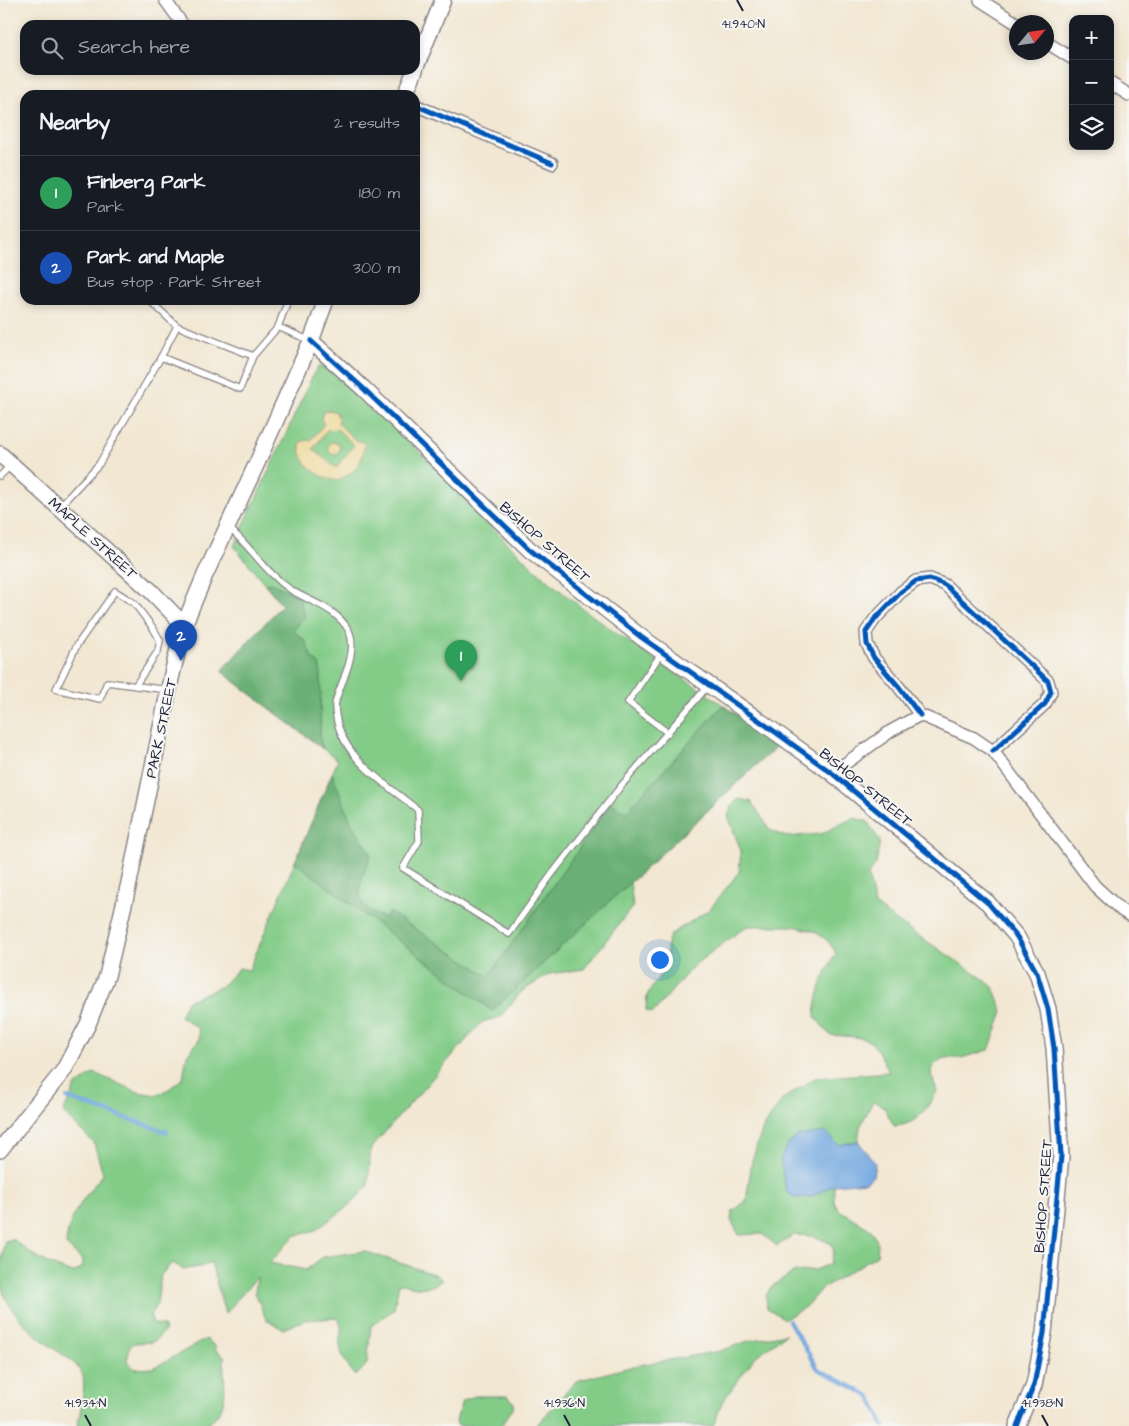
<!DOCTYPE html>
<html lang="en">
<head>
<meta charset="utf-8">
<style>
  body { margin:0; font-family:"Architects Daughter",sans-serif; background:#242831; color:#f1f3f6 }
  .controls { position:absolute; right:15px; top:15px; display:grid; overflow:hidden; border-radius:10px; box-shadow:0 2px 8px #0003 }
  .controls button { width:45px; height:45px; display:grid; place-items:center; padding:0; border:0; border-bottom:1px solid #363941; background:#171b24; color:#f1f3f6; font:25px sans-serif }
  .compass { position:absolute; left:1009px; top:15px; width:45px; height:45px; border-radius:50%; background:#171b24; box-shadow:0 2px 8px #0003; rotate:61deg }
  .you { position:absolute; left:659px; top:959px; width:18px; height:18px; margin:-12px; border:4px solid #fff; border-radius:50%; background:#1a73e8; box-shadow:0 0 0 8px #1a73e833 }
  .badge { display:grid; place-items:center; width:32px; height:32px; border-radius:50%; background:#d1495b; color:#fff; font-size:16px; font-weight:700 }
  .pin { position:absolute; translate:-50% -41px; filter:drop-shadow(0 1px 2px #0008) }
  .pin::after { content:''; position:absolute; top:26px; width:18px; height:15px; background:inherit; clip-path:polygon(0 0,100% 0,50% 100%) }
  .list { margin:0; padding:0; list-style:none }
  h2 { display:flex; justify-content:space-between; align-items:center; height:65px; margin:0; padding:0 20px; font-size:21px }
  h2 small { font-size:16px; font-weight:400; color:#9ea1a6 }
  .list li { display:grid; grid-template-columns:32px 1fr auto; gap:15px; align-items:center; box-sizing:border-box; height:75px; padding:0 20px; border-top:1px solid #363941 }
  .list b { display:block; font-size:19px; white-space:nowrap }
  .list p { margin:0; font-size:16px; white-space:nowrap; color:#9ea1a6 }
  .list em { font-size:16px; font-style:normal; color:#9ea1a6 }
  .icon { flex:none; width:28px; height:28px; fill:none; stroke:currentColor; stroke-width:2; stroke-linecap:round; stroke-linejoin:round }
  .map { position:relative; flex:none; width:1129px; height:1426px; overflow:hidden }
  .search { position:absolute; background:#171b24; box-shadow:0 2px 8px #0003; left:20px; top:20px; width:400px; height:55px; display:flex; align-items:center; gap:12px; box-sizing:border-box; padding:0 18px; border-radius:15px; color:#9ea1a6; font-size:19px }
  .panel { position:absolute; background:#171b24; box-shadow:0 2px 8px #0003; left:20px; top:90px; width:400px; height:215px; border-radius:15px }
  .map>svg:first-child { display:block }
  .green { fill:#83cc88; stroke:#527762 }
  .forest { fill:#6ab074; stroke:#466958 }
  .sand { fill:#eeda9e; stroke:#887e6c; fill-rule:evenodd }
  .water { fill:#73a8e0; stroke:#4a658e }
  .lines { fill:none; stroke-linecap:round; stroke-linejoin:round }
  .stream { stroke:#73a8e0; stroke-width:4 }
  .lane-casing { stroke:#8a8486; stroke-width:8 }
  .street-casing { stroke:#8a8486; stroke-width:14 }
  .secondary-casing { stroke:#8a8486; stroke-width:18 }
  .lane { stroke:#fff; stroke-width:5.5 }
  .street { stroke:#fff; stroke-width:11 }
  .secondary { stroke:#fff; stroke-width:15 }
  .cycleway-casing { stroke:#f6f6f2; stroke-width:8 }
  .cycleway { stroke:#0057b8; stroke-width:5 }
  .ticks { fill:none; stroke:#22223b; stroke-width:2 }
  .labels { text-anchor:middle; stroke-width:4; stroke-linejoin:round; paint-order:stroke }
  .street-label { font-size:15px; fill:#22223b; stroke:#f6f6f2 }
  .ticks-label { font-size:12px; text-anchor:middle; fill:#22223b; stroke:#f6f6f2; stroke-width:4; stroke-linejoin:round; paint-order:stroke }
</style>
</head>
<body>
<div class="map">
<svg width="1129" height="1426" viewBox="0 0 1129 1426">
  <rect width="100%" height="100%" fill="#f6f6f2"/>
  <filter id="ink" filterUnits="userSpaceOnUse"><feTurbulence type="fractalNoise" baseFrequency=".02" numOctaves="2"/><feDisplacementMap in="SourceGraphic" scale="10" xChannelSelector="R" yChannelSelector="G"/><feConvolveMatrix kernelMatrix="1 2 1 2 8 2 1 2 1" color-interpolation-filters="sRGB"/></filter>
  <filter id="wash" filterUnits="userSpaceOnUse"><feTurbulence type="fractalNoise" baseFrequency=".0096" numOctaves="4" result="noise"/><feDisplacementMap in="SourceGraphic" scale="20" xChannelSelector="R" yChannelSelector="G"/><feGaussianBlur stdDeviation="1.12" result="paint"/><feColorMatrix in="noise" values="0 0 0 0 0 0 0 0 0 0 0 0 0 0 0 0 0 1.4 0 .05"/><feComposite in="paint" operator="in"/></filter>
  <g filter="url(#wash)">
    <rect width="100%" height="100%" fill="#f2e7d2"/>
    <path class="green" d="M319,366L327,369C362,398 396,428 428,460C470,503 510,549 557,588C626,646 707,689 778,745L630,883L633,906L584,969L550,974L522,991L500,1017L482,1022L371,1148L368,1186L351,1204L316,1230L294,1236L270,1263L306,1270L323,1257L364,1251L436,1275L442,1280C428,1292 415,1287 399,1283L394,1309L371,1326L367,1364L356,1376C348,1367 342,1358 340,1346C338,1334 345,1332 338,1318L304,1320L283,1329L266,1319L255,1292L257,1277L225,1314L211,1262L201,1267L184,1269L172,1263L161,1275L157,1304L150,1315L153,1323L163,1326L165,1331L153,1342L134,1343L130,1347L127,1361L135,1369L153,1368L206,1339L216,1347L215,1350L225,1357C221,1375 230,1396 219,1412C216,1417 210,1422 205,1426H77C80,1414 87,1384 82,1373C76,1362 63,1355 53,1348C33,1334 8,1312 2,1287C0,1272 2,1256 5,1241L13,1239C31,1255 50,1266 73,1273L82,1268V1260L66,1245C67,1217 86,1195 103,1174L94,1143L63,1113L75,1087L94,1073L138,1092L156,1095L169,1089L183,1078L187,1055L199,1040L198,1028L180,1016L187,1001L222,986L239,968L249,970L338,760L221,671L282,605L234,546L314,373Z
      M738,799L751,801L770,830L787,837L821,834L853,818L867,821L880,841L876,864L868,875L875,905L899,923L981,977L993,987L1003,1012L989,1050L961,1058H943L933,1066L931,1074L937,1092C925,1110 918,1125 894,1126L884,1107L873,1101L860,1127L858,1141L839,1145L795,1198L810,1197L834,1185V1202L838,1209L871,1230L878,1243L877,1255L821,1289L805,1307L785,1319L767,1308L766,1296L771,1287L794,1272L815,1270L830,1264L834,1251L830,1243L813,1236L794,1235L777,1246L762,1234L739,1235L731,1220L732,1212L746,1201L752,1160L763,1128L783,1099L815,1078L889,1072C870,1033 871,1039 830,1035L815,1017C816,994 825,972 836,953L828,941L814,931L793,926H747L694,965L653,1013L646,1011L647,995L667,965V943L671,934L709,910L739,872L741,851L728,816L732,805Z
      M786,1334L755,1357L723,1401L713,1426H536L576,1381L634,1366L720,1351L748,1341Z
      M475,1396H508L514,1403L513,1408L501,1426H458L456,1421L462,1401Z"/>
    <path class="forest" d="M271,583L298,596L305,616L293,631L305,640L312,658L319,664L321,674L320,740L323,749L221,671L282,605L265,584Z
      M723,705L778,745L492,1011L295,862L332,773L351,822L366,845L371,855C359,882 348,908 386,918L389,912L489,976L611,803L626,812Z"/>
    <path class="sand" d="M330,410L336,412L339,419L338,423L356,441H361L365,445C360,467 358,469 338,481C319,477 300,467 300,444L303,441L311,440L324,424L321,419L323,412ZM337,429L354,445L336,468L313,449L327,430Z
      M328 448a6 6 0 1 1 12 0a6 6 0 1 1-12 0Z"/>
    <path class="water" d="M826,1132L839,1145L858,1141L875,1163L873,1176L866,1182L834,1185L810,1197L795,1198L786,1191L780,1159L789,1143L799,1136Z"/>
    <g class="lines">
      <path class="stream" d="M67,1098L167,1132
        M789,1321L818,1369L870,1396L884,1426"/>
    </g>
  </g>
  <g filter="url(#ink)">
    <g class="lines">
      <g class="lane-casing">
        <path id="lane" d="M149,300L177,326
          M278,327L311,341
          M161,357L240,389L253,356
          M0,476L10,466
          M59,507L99,464L161,357L177,326L253,356L278,327L288,300
          M229,528C251,547 266,573 291,590C310,602 337,608 349,631C355,644 350,662 345,675C342,685 335,697 335,707C337,756 385,783 418,810L419,841L403,868L509,934L552,874L621,786L708,686
          M661,654L628,702L668,733
          M135,686L158,651L160,640L153,628L134,603L115,591L77,645L56,689L100,699L107,682L168,690"/>
      </g>
      <g class="street-casing">
        <path id="street" d="M165,0L183,25
          M980,0L1016,23
          M1046,42L1073,59
          M1110,83L1129,95
          M415,105L552,163
          M920,715L899,687L874,658L867,644L866,632L875,619L901,592L916,581L930,579L945,585L1048,681L1051,692L1045,704L993,751
          M832,773L891,731L920,715L974,738L993,751L1095,886L1121,910L1129,915"/>
      </g>
      <g class="secondary-casing">
        <path id="secondary" d="M415,69L443,0
          M405,95L415,70
          M311,341L364,389L529,549L641,637L767,726L832,773L988,903L1017,937L1037,973L1048,1009L1054,1048L1061,1156L1044,1333L1034,1385L1017,1426
          M0,454L151,591L184,625
          M0,1150L64,1070L88,1024L107,976L129,883L172,674L184,625L205,575L257,463L311,341L326,300"/>
      </g>
      <use href="#lane" class="lane"/>
      <use href="#street" class="street"/>
      <use href="#secondary" class="secondary"/>
      <g class="cycleway-casing">
        <path id="cycleway" d="M415,105L552,163
          M311,341L364,389L529,549L641,637L767,726L832,773L988,903L1017,937L1037,973L1048,1009L1054,1048L1061,1156L1044,1333L1034,1385L1017,1426
          M920,715L899,687L874,658L867,644L866,632L875,619L901,592L916,581L930,579L945,585L1048,681L1051,692L1045,704L993,751"/>
      </g>
      <use href="#cycleway" class="cycleway"/>
    </g>
  </g>
  <path class="ticks" d="M737,0L743,11M85,1415L91,1426M564,1415L570,1426M1042,1415L1048,1426"/>
  <g class="labels">
    <g class="street-label">
      <text transform="translate(93 538) rotate(42)" y="5">MAPLE STREET</text>
      <text transform="translate(545 542) rotate(41)" y="5">BISHOP STREET</text>
      <text transform="translate(161 728) rotate(-78)" y="5">PARK STREET</text>
      <text transform="translate(866 787) rotate(39)" y="5">BISHOP STREET</text>
      <text transform="translate(1043 1196) rotate(-86)" y="5">BISHOP STREET</text>
    </g>
  </g>
  <g class="ticks-label">
    <text x="743" y="28">41.940°N</text>
    <text x="85" y="1407">41.934°N</text>
    <text x="564" y="1407">41.936°N</text>
    <text x="1042" y="1407">41.938°N</text>
  </g>
</svg>
<div class="controls">
<button>+</button>
<button>−</button>
<button><svg class="icon" aria-label="layers" viewBox="0 0 24 24"><path d="M12 4l9 5-9 5-9-5zM3 14l9 5 9-5"/></svg></button>
</div>
<svg class="compass" viewBox="-18 -18 36 36"><path d="M0-13l5 13h-10z" fill="#e53935"/><path d="M0 13l5-13h-10z" fill="#9ea1a6"/></svg>
<div class="you"></div>
<div class="pin badge" style="left:461px;top:681px;background:#2e9e5b">1</div>
<div class="pin badge" style="left:181px;top:661px;background:#1a4fb4">2</div>
<div class="search"><svg class="icon" aria-label="search" viewBox="0 0 24 24"><circle cx="10" cy="10" r="6"/><path d="M15 15l6 6"/></svg>Search here</div>
<section class="panel">
<h2>Nearby<small>2 results</small></h2>
<ul class="list">
<li><span class="badge" style="background:#2e9e5b">1</span><div><b>Finberg Park</b><p>Park</p></div><em>180 m</em></li>
<li><span class="badge" style="background:#1a4fb4">2</span><div><b>Park and Maple</b><p>Bus stop · Park Street</p></div><em>300 m</em></li>
</ul>
</section>
</div>
</body>
</html>
